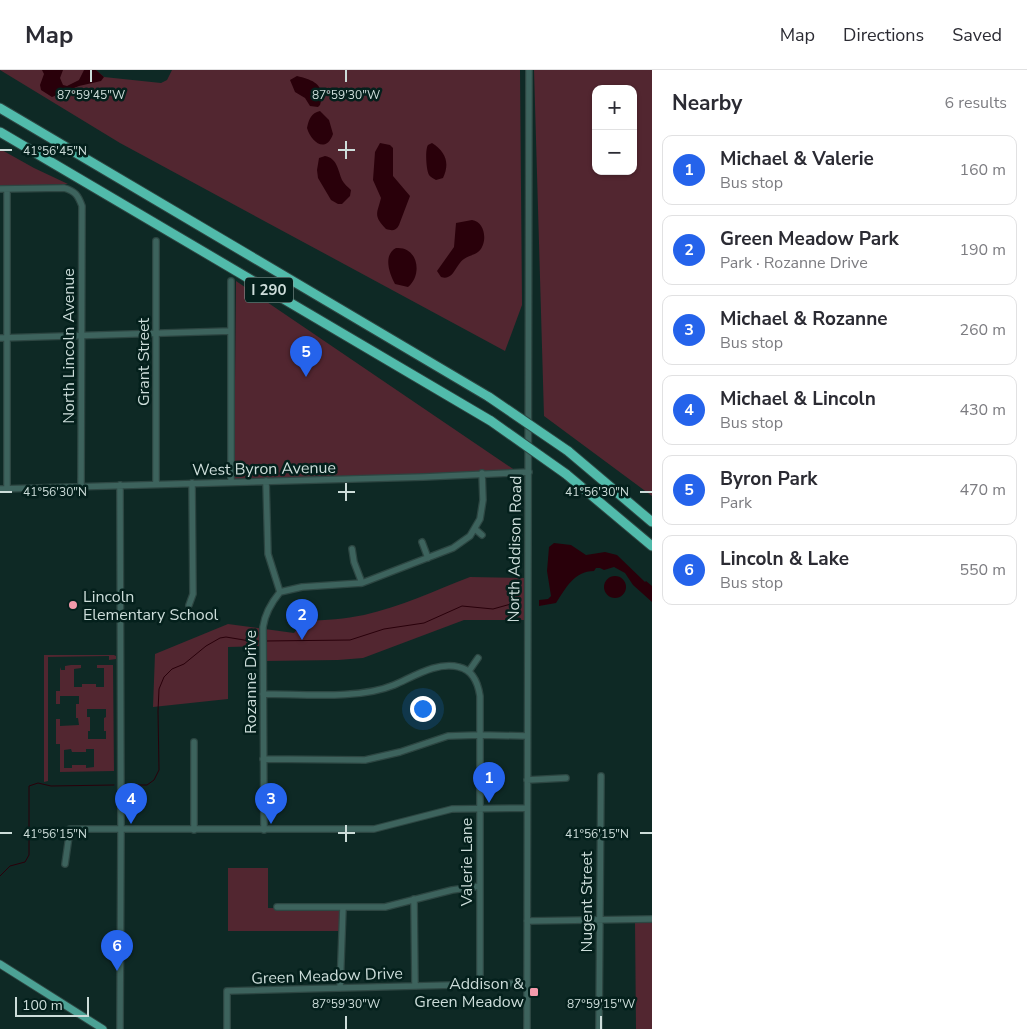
<!DOCTYPE html>
<html lang="en">
<head>
<meta charset="utf-8">
<style>
  body { margin:0; font-family:"Nunito Sans",sans-serif; background:#f2f2f3; color:#2b2b33 }
  .controls { position:absolute; right:15px; top:15px; display:grid; overflow:hidden; border-radius:10px; box-shadow:0 1px 4px #0004 }
  .controls button { width:45px; height:45px; display:grid; place-items:center; padding:0; border:0; border-bottom:1px solid #e1e1e2; background:#fff; color:#2b2b33; font:25px sans-serif }
  .scale { position:absolute; left:15px; bottom:12px; width:74px; box-sizing:border-box; padding-left:5px; border:2px solid #cdddda; border-top:0; font-size:14px; line-height:18px; white-space:nowrap; color:#cdddda; -webkit-text-stroke:4px #04201c; paint-order:stroke }
  .you { position:absolute; left:422px; top:638px; width:18px; height:18px; margin:-12px; border:4px solid #fff; border-radius:50%; background:#1a73e8; box-shadow:0 0 0 8px #1a73e833 }
  .badge { display:grid; place-items:center; width:32px; height:32px; border-radius:50%; background:#2563eb; color:#fff; font-size:16px; font-weight:700 }
  .pin { position:absolute; translate:-50% -41px; filter:drop-shadow(0 1px 2px #0008) }
  .pin::after { content:''; position:absolute; top:26px; width:18px; height:15px; background:inherit; clip-path:polygon(0 0,100% 0,50% 100%) }
  .list { margin:0; padding:0; list-style:none }
  h2 { display:flex; justify-content:space-between; align-items:center; height:65px; margin:0; padding:0 20px; font-size:21px }
  h2 small { font-size:16px; font-weight:400; color:#7c7c81 }
  .list li { display:grid; grid-template-columns:32px 1fr auto; gap:15px; align-items:center; box-sizing:border-box; height:70px; margin:0 10px 10px; padding:0 10px; border:1px solid #e1e1e2; border-radius:10px }
  .list b { display:block; font-size:19px; white-space:nowrap }
  .list p { margin:0; font-size:16px; white-space:nowrap; color:#7c7c81 }
  .list em { font-size:16px; font-style:normal; color:#7c7c81 }
  .map { position:relative; flex:none; width:652px; height:959px; overflow:hidden }
  header { display:flex; align-items:center; gap:30px; box-sizing:border-box; height:70px; padding:0 25px; background:#fff; border-bottom:1px solid #e1e1e2 }
  header strong { font-size:24px }
  nav { display:flex; gap:28px; margin-inline-start:auto; font-size:18px }
  main { display:flex }
  aside { flex:1; background:#fff }
  .map>svg:first-child { display:block }
  .green { fill:#522630; fill-rule:evenodd }
  .water { fill:#29000a }
  .lines { fill:none; stroke-linecap:round; stroke-linejoin:round }
  .stream { stroke:#29000a; stroke-width:1 }
  .minor-casing { stroke:#2d4642; stroke-width:8 }
  .major-casing { stroke:#2d4642; stroke-width:9 }
  .highway-casing { stroke:#2d4642; stroke-width:11 }
  .minor { stroke:#3d635d; stroke-width:5.5 }
  .major { stroke:#4ca295; stroke-width:7 }
  .highway { stroke:#51bbab; stroke-width:9 }
  .highway-bridge-casing { stroke:#2d4642; stroke-width:11; stroke-linecap:butt }
  .highway-bridge { stroke:#51bbab; stroke-width:9 }
  .ticks { fill:none; stroke:#cdddda; stroke-width:2 }
  .poi-dot { fill:#f39aab; stroke:#04201c; stroke-width:2 }
  .labels { text-anchor:middle; stroke-width:5; stroke-linejoin:round; paint-order:stroke }
  .shield { fill:#04201c; stroke:#91a4a1; stroke-width:1 }
  .shield-label { font-size:15px; font-weight:bold; fill:#cdddda }
  .street-label { font-size:16px; fill:#cdddda; stroke:#04201c }
  .poi-label { font-size:16px; fill:#cdddda; stroke:#04201c; text-anchor:start }
  .ticks-label { font-size:12px; text-anchor:middle; fill:#cdddda; stroke:#04201c; stroke-width:5; stroke-linejoin:round; paint-order:stroke }
</style>
</head>
<body>
<header>
<strong>Map</strong>
<nav><a>Map</a><a>Directions</a><a>Saved</a></nav>
</header>
<main>
<div class="map">
<svg width="652" height="959" viewBox="0 0 652 959">
  <rect width="100%" height="100%" fill="#0e2925"/>
  <path class="green" d="M0,0H96L104,7L161,13L167,10L172,0H520L522,235L505,281L120,73Z
    M534,0H652V426L544,346ZM596,19H633V101H596Z
    M0,79L34,98L68,114L0,116Z
    M236,211L519,403L234,409Z
    M470,507L527,508L526,550H464L363,588L338,590L264,591V576L228,577V629L153,637L155,584L228,554L294,563L302,553L306,551C326,550 345,549 364,545C400,537 436,520 470,507Z
    M44,585H114L116,586V589L109,590V586L48,587V711L44,712Z
    M71,595H81V598L74,599V617H82V614H96V617H104V598H97V595H113L114,701L60,702V674H56V649H60V656L79,655L78,648H76V634H79V626H60V634H56V621H60V597L61,600H65V596ZM87,639H106V647L104,648V661H106V669H88V661H90V647H87ZM71,679L72,682H86V679H94V697L86,698V695H72V698H64V680Z
    M228,798H268V838L342,839L340,861H228Z
    M635,852H652V959H636Z"/>
  <path class="water" d="M42,0H63L60,8L63,15L67,16L79,10L84,0H96L104,7L101,11L79,16L52,27L41,20L40,15L44,4Z
    M297,6C314,10 326,15 320,35L318,37L310,36L305,28L295,22L290,10Z
    M320,41L329,50L333,64C326,84 311,72 307,58C309,49 311,43 320,41Z
    M380,73L390,75L393,78V106L410,126L399,155C396,161 392,161 386,159C373,145 377,144 381,128L373,110L375,82Z
    M432,73C446,82 450,93 443,108L436,110C433,108 430,107 429,105C426,100 425,79 428,75Z
    M325,86C337,88 338,100 342,110C344,114 348,117 351,120L350,126L342,134H338L331,130L318,108L317,100L319,88Z
    M472,150C486,152 488,174 478,182C474,185 468,186 464,189C455,195 454,211 441,207L437,201L454,177L456,153Z
    M396,178C418,176 423,205 408,217L395,214C389,203 383,185 396,178Z
    M554,473L571,475L586,485L605,482L617,485L645,512L646,511L652,516V532L633,515L625,503L614,497L604,500L600,498H596L594,501C574,501 566,518 556,533L539,536V530L548,529L551,526L547,501L549,477Z
    M604 517a11 11 0 1 1 22 0a11 11 0 1 1-22 0Z"/>
  <g class="lines">
    <path class="stream" d="M266,571L350,570L384,559L424,553L462,536L493,539L518,532
      M128,715H147L154,710L159,700L158,641L159,619L164,607L172,599L184,594L206,576L220,568L226,567L250,571H262
      M0,806L10,796L25,792L29,785V716L38,713L51,716L114,715"/>
    <g class="minor-casing">
      <path id="minor" d="M0,119L64,118C75,121 78,125 82,136L81,416
        M0,268L231,261
        M266,411L268,484L280,522
        M231,412V211
        M156,414V171
        M120,415L121,759L120,959
        M7,418V119
        M0,419L424,407L529,402
        M475,459L482,465
        M422,472L428,488
        M352,479L354,492L362,513
        M189,535L193,524L192,413
        M469,601L478,588
        M263,624C302,624 358,630 394,615C413,607 437,591 459,597C473,600 478,613 480,626V914
        M194,672V760
        M263,689L365,690L400,682L448,666L480,665L527,666
        M527,710L566,708
        M264,760L263,557C265,543 271,533 280,522L302,517L362,513L453,478L470,466L480,449L483,430L482,403
        M65,794L70,759H374L452,739L527,738
        M414,829L415,916
        M277,837H385L452,820L480,816
        M527,851L652,849
        M340,918L343,837
        M227,959V921L527,913
        M527,959L529,0
        M599,959L601,706"/>
    </g>
    <g class="major-casing">
      <path id="major" d="M0,894L103,959"/>
    </g>
    <g class="highway-casing">
      <path id="highway" d="M0,38L489,327
        M0,62L491,351
        M568,381L652,452
        M566,404L652,476"/>
    </g>
    <use href="#minor" class="minor"/>
    <use href="#major" class="major"/>
    <use href="#highway" class="highway"/>
    <g class="highway-bridge-casing">
      <path id="highway-bridge" d="M489,327L568,381
        M491,351L566,404"/>
    </g>
    <use href="#highway-bridge" class="highway-bridge"/>
  </g>
  <path class="ticks" d="M91,0V12M346,0V12M346,71V89M0,80H12M338,80H355M346,413V431M0,422H12M338,422H355M640,422H652M346,755V772M0,763H12M338,763H355M640,763H652M346,946V959M601,946V959"/>
  <g class="poi-dot">
    <circle cx="73" cy="535" r="5"/>
    <rect x="529" y="917" width="10" height="10" rx="2.5"/>
  </g>
  <g class="labels">
    <rect class="shield" x="245" y="207.5" width="48" height="25" rx="4"/>
    <g class="shield-label">
      <text x="269" y="225">I 290</text>
    </g>
    <g class="street-label">
      <text transform="translate(68 276) rotate(-90)" y="6">North Lincoln Avenue</text>
      <text transform="translate(143 292) rotate(-90)" y="6">Grant Street</text>
      <text transform="translate(264 398) rotate(-1)" y="6">West Byron Avenue</text>
      <text transform="translate(514 479) rotate(-89)" y="6">North Addison Road</text>
      <text transform="translate(250 612) rotate(-90)" y="6">Rozanne Drive</text>
      <text transform="translate(466 792) rotate(-90)" y="6">Valerie Lane</text>
      <text transform="translate(586 832) rotate(-90)" y="6">Nugent Street</text>
      <text transform="translate(327 905) rotate(-2)" y="6">Green Meadow Drive</text>
    </g>
    <g class="poi-label">
      <text x="83" y="532">Lincoln<tspan x="83" dy="18">Elementary School</tspan></text>
      <text x="524" y="919" text-anchor="end">Addison &amp;<tspan x="524" dy="18">Green Meadow</tspan></text>
    </g>
  </g>
  <g class="ticks-label">
    <text x="91" y="29">87°59'45"W</text>
    <text x="346" y="29">87°59'30"W</text>
    <text x="55" y="85">41°56'45"N</text>
    <text x="55" y="426">41°56'30"N</text>
    <text x="597" y="426">41°56'30"N</text>
    <text x="55" y="768">41°56'15"N</text>
    <text x="597" y="768">41°56'15"N</text>
    <text x="346" y="938">87°59'30"W</text>
    <text x="601" y="938">87°59'15"W</text>
  </g>
</svg>
<div class="controls">
<button>+</button>
<button>−</button>
</div>
<div class="scale">100 m</div>
<div class="you"></div>
<div class="pin badge" style="left:489px;top:733px">1</div>
<div class="pin badge" style="left:302px;top:570px">2</div>
<div class="pin badge" style="left:271px;top:754px">3</div>
<div class="pin badge" style="left:131px;top:754px">4</div>
<div class="pin badge" style="left:306px;top:307px">5</div>
<div class="pin badge" style="left:117px;top:901px">6</div>
</div>
<aside>
<h2>Nearby<small>6 results</small></h2>
<ul class="list">
<li><span class="badge">1</span><div><b>Michael &amp; Valerie</b><p>Bus stop</p></div><em>160 m</em></li>
<li><span class="badge">2</span><div><b>Green Meadow Park</b><p>Park · Rozanne Drive</p></div><em>190 m</em></li>
<li><span class="badge">3</span><div><b>Michael &amp; Rozanne</b><p>Bus stop</p></div><em>260 m</em></li>
<li><span class="badge">4</span><div><b>Michael &amp; Lincoln</b><p>Bus stop</p></div><em>430 m</em></li>
<li><span class="badge">5</span><div><b>Byron Park</b><p>Park</p></div><em>470 m</em></li>
<li><span class="badge">6</span><div><b>Lincoln &amp; Lake</b><p>Bus stop</p></div><em>550 m</em></li>
</ul>
</aside>
</main>
</body>
</html>
